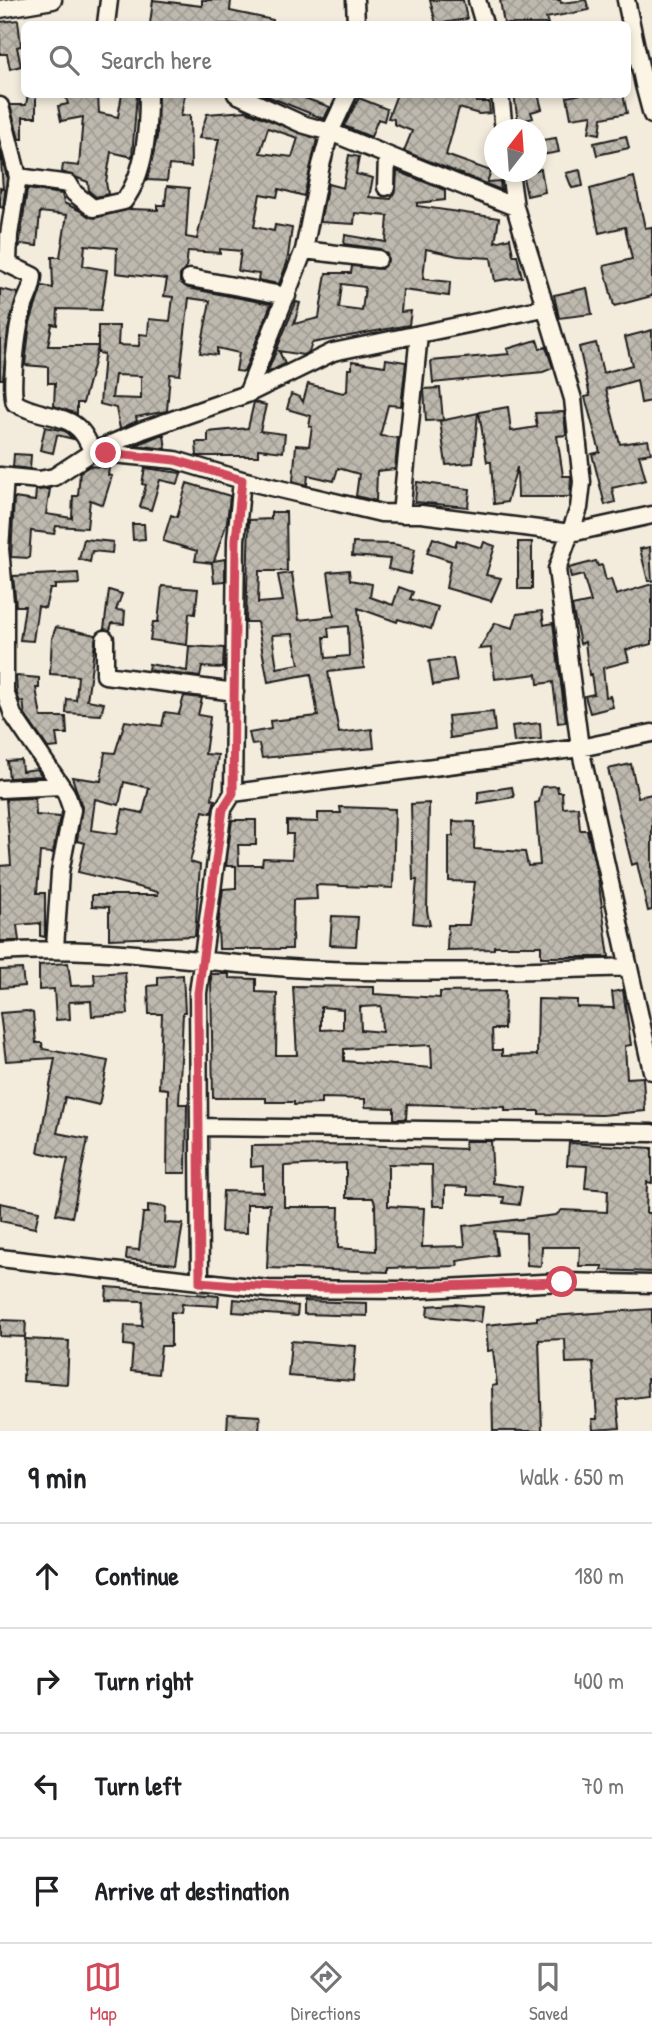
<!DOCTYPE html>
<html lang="en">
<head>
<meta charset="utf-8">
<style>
  body { margin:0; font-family:"Patrick Hand",sans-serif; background:#f2f2f2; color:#202124 }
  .compass { position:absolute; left:484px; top:119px; width:63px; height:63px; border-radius:50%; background:#fff; box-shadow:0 4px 10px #0003; rotate:17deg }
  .stop { position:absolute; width:21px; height:21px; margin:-16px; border:5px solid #d1495b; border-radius:50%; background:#fff }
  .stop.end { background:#d1495b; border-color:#fff; box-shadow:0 2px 7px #0008 }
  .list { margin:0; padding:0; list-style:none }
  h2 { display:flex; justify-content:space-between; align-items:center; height:91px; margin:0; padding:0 28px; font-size:30px }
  h2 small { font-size:23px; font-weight:400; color:#757577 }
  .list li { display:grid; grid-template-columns:46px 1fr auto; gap:21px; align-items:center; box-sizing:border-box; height:105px; padding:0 28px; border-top:2px solid #e0e0e0 }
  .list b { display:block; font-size:26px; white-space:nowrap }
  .list em { font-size:23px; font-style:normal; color:#757577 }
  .icon { flex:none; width:38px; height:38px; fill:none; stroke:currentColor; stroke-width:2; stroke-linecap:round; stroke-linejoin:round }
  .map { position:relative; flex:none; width:652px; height:1431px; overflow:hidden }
  .search { position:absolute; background:#fff; box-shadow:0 4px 10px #0003; left:21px; right:21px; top:21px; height:77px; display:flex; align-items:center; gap:18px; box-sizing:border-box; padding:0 24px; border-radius:10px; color:#757577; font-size:26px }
  .sheet { height:511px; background:#fff }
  nav { display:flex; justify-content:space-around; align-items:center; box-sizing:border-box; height:98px; border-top:2px solid #e0e0e0; background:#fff; font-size:19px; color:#757577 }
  nav a { display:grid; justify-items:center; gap:4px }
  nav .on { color:#d1495b }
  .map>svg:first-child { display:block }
  .building { fill:url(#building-cross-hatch); stroke:#1c1c1c; stroke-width:2; fill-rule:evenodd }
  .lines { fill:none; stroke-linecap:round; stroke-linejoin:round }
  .minor-casing { stroke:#1c1c1c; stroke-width:21 }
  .minor { stroke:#fcf5e5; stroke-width:16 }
  .route { stroke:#d1495b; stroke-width:9 }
</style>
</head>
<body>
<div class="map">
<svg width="652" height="1431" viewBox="0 0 652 1431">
  <defs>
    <pattern id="building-cross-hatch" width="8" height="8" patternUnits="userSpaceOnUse" patternTransform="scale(1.75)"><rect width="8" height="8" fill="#beb9ae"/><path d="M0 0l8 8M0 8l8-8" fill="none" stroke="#a39e95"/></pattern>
  </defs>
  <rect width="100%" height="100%" fill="#f3ecdd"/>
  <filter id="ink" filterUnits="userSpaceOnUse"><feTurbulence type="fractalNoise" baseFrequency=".0143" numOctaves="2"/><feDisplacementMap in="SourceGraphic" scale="14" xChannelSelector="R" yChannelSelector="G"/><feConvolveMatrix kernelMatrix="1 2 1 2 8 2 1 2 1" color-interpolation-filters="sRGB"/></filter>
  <g filter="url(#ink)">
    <path class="building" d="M153,0L202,6V0H231L230,11L273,20V24H150Z
      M430,0H463L467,19L436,24Z
      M500,0H560L561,3L586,0L589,10L546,18L548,24H504Z
      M18,20L21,46L17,47L21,66L10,69L7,54H0V22Z
      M28,94H36V117H23V139H19L10,105H26Z
      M122,94H137L132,157L111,152L106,182L108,194L96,197L89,191L88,182L62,172L63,164L79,166L83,117L61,121L58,106L68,104L66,97L98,96L99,113L118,117Z
      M158,94H185L181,116L190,115L191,167L169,165L167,181L147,180L157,137Z
      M262,94H293L330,107L324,119Z
      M397,94H477L476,102H489L490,113L479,114L459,108L446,155L491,171L487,182L500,181L501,190L404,151L412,131L394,124V119L388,118Z
      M514,94H538L542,109L531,112L533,118L518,122Z
      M581,94H623L627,113L602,118L600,134L589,132L592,115L571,118L567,97Z
      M359,98L387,109L384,121L378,119L371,137L344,126Z
      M246,111L317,139L304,196L279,189L277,197L260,194L254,227L274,231L275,225L292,228L287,263L279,284L258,280L259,274L238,271L241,251L220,249V253L188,251L186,268L180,275V282L188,288L271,304L244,372L236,371L239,353L217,348V355L200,353L210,301L189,298L180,375L170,374L167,411L136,417L137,421L120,429L116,408L100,404L104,354L98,353V347L83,403H77V414L54,406L55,383H48V367L25,365L30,323L42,286L53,288L52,257H60L67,215L40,212L37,246L22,244L19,247L27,189L62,194L64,203L95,218L130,209L158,210V205H165L167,186L189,188L186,237L197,239L219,139L199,138L207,114ZM268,128L298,138L292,157L260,153ZM85,245L117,248L116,273L167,279L164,296L173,297L170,321L149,319L148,335L140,334L139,346L118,345L119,326H98V346H48L52,324L57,325L58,309L101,310L107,270L83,266ZM115,375L141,376V399L112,398Z
      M626,136L629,148L597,155L594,143Z
      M556,138L559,152L536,156V141Z
      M0,149L7,178L3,208L0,207V188L3,189Z
      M349,155L359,157L356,174L373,178L369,197L391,199L396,188L397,171L445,190V200L417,203V206L499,218L495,242L510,238L513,255H517L522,277L495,281L491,258L458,256L426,249L423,279L450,282L449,296L403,290L401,312L411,311L409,325L312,343L309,352L303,355L279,351L285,364L267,373L296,302L300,303L294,324L319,318L326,273H351L352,266L381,269L388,261L387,254L380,249L344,244L345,235L386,242L388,216L355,213L354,224L320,222L328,184L343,188ZM342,284L365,287L362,311L339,308Z
      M541,169L545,192L527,196L522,173Z
      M580,170L583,186L572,188L566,173Z
      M634,177L645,228L652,227V296L614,306L604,266L632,259L625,227L599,233L590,189Z
      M587,288L592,314L559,318L554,295Z
      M0,289L18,293L8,330L3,379H0Z
      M652,330V401L641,403L637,380L606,389L620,444L648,440L651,453L639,455L646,480L612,488L615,502L605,505L592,454L600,452L585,397L590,396L579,347L596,343L603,373L632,365L625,337Z
      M537,340L540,349L546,347L553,368L543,372L433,383L431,361L509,354L507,349Z
      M386,359L406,362L401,406L388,405L380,436L398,438L395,469L377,471L376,501L356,496L359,474L338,468L334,481L308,475L307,485L293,481L296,445L309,446L312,427L309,426L311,416L287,409L291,394L300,397L303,402L308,384L343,393L347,391L348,369H352V361L385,366Z
      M440,388L443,420L426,421L424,389Z
      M254,402L266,405L260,431L285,434L283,452L258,449V456H197L196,442H208V432L248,428Z
      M508,407L511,431L537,427L535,413L564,412L566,435L557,436L563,476H571L570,497H518L517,467L507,502L494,504L491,462H487L479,412Z
      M478,413L473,463L446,465L440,421Z
      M45,427L65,431L73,439L57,435L53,453L40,450Z
      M164,435L166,449L136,445L160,435Z
      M14,454L31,455L30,469L13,467Z
      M90,466L109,468L108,475L112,476L103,505L90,500L87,528L56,526L54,534L31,531L29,558L11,557L14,498L35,501L36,490L50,489L46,514L72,518L73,496H78L80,472Z
      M145,468L181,473L178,484L160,480L151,510L140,507L146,485L142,484Z
      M417,482L470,489L468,507L415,502Z
      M187,483L230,496L227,522L214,561L225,559V581L214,582L212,563L195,561L197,551L163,541L171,515L177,517Z
      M271,512H286L287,571H259L258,603L283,601L278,575L292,573L299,620L334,616L328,572L349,570L350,580L372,584L370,597L393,605L399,587L413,592L410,599L438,607L431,629L398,619L397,622L358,608L364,668L328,672L339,733L372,729L374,748L262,758L259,744L252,745L249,733L271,729L270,721L318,716L311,674L268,682L257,622H246L249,520L271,519ZM348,626L349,656L326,658L324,637H329L328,628ZM293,634L299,664L277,668L272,635Z
      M132,524H144L145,539L133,540Z
      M433,538L455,546L457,540L482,548L484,542L495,546L486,575L501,578L491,601L446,588L451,561L427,553Z
      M84,539L113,542L112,553L92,551L90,562L79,559Z
      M518,542H532V589H518Z
      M353,543L393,544L415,549L410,574L388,569L390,559L352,556Z
      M650,547L652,581H648L640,549Z
      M596,561L598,566L602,565L606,581L611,579L616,595L652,584V644L626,650L629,661L603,668L606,697L610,696L613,707L590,713L585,696L594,694L591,674L589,675L585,642L580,644L572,606L591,602L583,575L571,578L569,568Z
      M78,573L79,584L55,585V589H50L45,608L38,606L33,641L20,640L25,606H16L13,576Z
      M162,586L198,589L195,614L189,613L187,645L150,640L153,622H158Z
      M109,590L122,594L116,610L125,611L124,624L112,623L110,630L104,629Z
      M542,611L544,625L553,623L566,722L558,723L553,682L538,684L537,674L495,679L491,648L479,649L495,623L513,628L517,614Z
      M56,627L96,635L87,700L104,703L101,715L66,713L67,699L76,700L78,676L50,674L52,638Z
      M189,646L224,648L223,668L202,667L200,677L148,670L149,664L187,671Z
      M453,658L457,681L433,685L429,661Z
      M16,676L39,678V688H36L41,717H66L67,734H56L58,747L48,748L25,715L23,701L20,702L17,694Z
      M184,696L202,698L198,715L210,717L205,754L218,755L212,799L215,800L211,813L203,811L190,862L200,865L195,936L109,939V907L92,906V895H158V892L78,872L85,843L77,841L82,807L72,777L101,781L105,752L115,753L125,721L162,726L165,712L179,714ZM124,782L149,788L143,813L123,809L117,834L91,830L95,799L119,805Z
      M493,712L495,731L450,738L448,716Z
      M540,723L541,739L514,742L512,726Z
      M21,760L22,771L37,769L42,776L9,778L7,761Z
      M631,764L638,797L652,794V910L648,911L637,863L632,865L608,769Z
      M557,786L558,792H562L563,808L578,807L580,830H587L598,878L609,957H541V946H494V949L447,950L448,925H469L475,882L449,881V836H453V821L475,822L474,849L525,852L528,866L540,865L535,803L539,802L542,787Z
      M512,787L514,797L478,803V792Z
      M35,798L36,815L60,817L53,853L40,852L37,893H45V937L40,936V923L17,925L19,941H0V866L11,865L6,799Z
      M429,803L427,911L430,925L413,923L417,880H413L411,804Z
      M340,807L395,809L393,888L316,885L317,899L293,900L292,949H219L218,926L223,889L236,888V866H226L232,820H256V845H238L239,865H262L263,858L292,859L293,834H287V821L318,822V813H341Z
      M332,916L358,917L356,946L330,945Z
      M68,963L71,986L95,985L94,974L125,972L128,1014L92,1016L91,1001L69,1002L70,1019L56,1020L54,989L39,990V965Z
      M22,969L24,986L0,988V970Z
      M211,974H229V978L256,979V992L277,993L276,1055H297L293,986L374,987V994L440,998V992L505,991L504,1029H492L493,1050H502V1056L537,1055L538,999L577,1000V1007L614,1008L612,992L623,990L631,1045L625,1046L627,1078L643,1077L645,1111L602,1115L539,1114V1111H505V1107L407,1104L406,1119H394V1108L365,1107V1099L321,1098V1104L294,1105V1102H266V1098H213ZM381,1006L382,1032L361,1030L360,1007ZM321,1007L343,1009V1029L321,1030ZM431,1045L432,1068L344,1061V1049Z
      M183,975L185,1012H183L179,1104H187L186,1173H167L168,1089L159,1088L162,1014H149L148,986L158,985V977Z
      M27,1011L33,1013L36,1043H42L43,1049L108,1061L99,1105L65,1097L57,1133L88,1139L72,1217L56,1214L68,1159L38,1152L55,1058L6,1061L0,1013Z
      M465,1141H491L493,1183L522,1187L519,1205L503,1203L504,1197L468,1195V1187L445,1186V1206H433L432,1165L388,1164V1206L424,1208L422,1247L465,1246L463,1226L556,1215L562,1210L607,1212L608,1190L585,1188L587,1166L567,1165L569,1143L652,1148V1183L647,1182L646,1213H651L652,1272L602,1270L603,1266H579L580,1247H542L541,1266L527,1265L526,1233L494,1231L497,1255L457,1261L458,1266L388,1268V1272L267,1268L270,1204H247V1233L221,1232L223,1191L263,1192V1166L251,1167V1146L357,1145L465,1149ZM346,1163V1198H373L375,1204L376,1251L338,1248L339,1207H284V1166Z
      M0,1203L39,1211L35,1228L0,1221Z
      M148,1205L166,1207L165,1223L183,1224L176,1264L126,1259L127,1249L139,1250L143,1213H148Z
      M107,1287L219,1296L218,1306L182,1304L181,1313L171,1312V1346H161L158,1374L131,1371L133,1346L124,1345L125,1325L142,1326L143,1301L106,1300Z
      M234,1299L298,1306L297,1316L233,1312Z
      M304,1301L367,1303V1316L304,1314Z
      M454,1304L483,1307L481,1322L427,1316L428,1306Z
      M652,1309V1379H647L648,1396L617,1400L620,1428L593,1430L592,1419H597L593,1362L566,1363L565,1339L539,1340L542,1431H493L492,1386L497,1385L493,1350L488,1351L486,1325L537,1320V1317Z
      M0,1320L26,1321L25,1337L0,1336Z
      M25,1339L69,1341L67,1384L23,1381Z
      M291,1341L356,1346L353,1381L288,1376Z
      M228,1414L260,1416L259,1431H227Z"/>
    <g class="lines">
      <g class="minor-casing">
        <path id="minor" d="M355,0L356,24
          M477,0L484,24
          M626,0L644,85L652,83
          M0,9L53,0
          M106,24L109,0
          M644,85L652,115
          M236,94L302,124L330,132L515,207
          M500,94L504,130
          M0,106L18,177L9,235L8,263
          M510,172L515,207L573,399L582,482L579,508L557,569L580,748L652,1071
          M18,177L69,184L74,193L93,208L124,201C146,172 148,129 148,94
          M386,187L387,156
          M304,250L378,259
          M0,260L33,276C32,294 25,297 22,313C17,330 10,387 15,403C47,422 78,408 92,452L143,430L247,394L333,352L544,308
          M190,278L287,296
          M247,394L304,250L321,165L330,132L348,94
          M0,476L39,480L54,477L92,452L175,460L242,480L236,540L233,793L223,809L198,993L200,1282
          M5,477L0,549L5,602V691L13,715L66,793L72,810L60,872L55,948
          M242,480L381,513L421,514L571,533L652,515
          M401,514L419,334
          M105,639V675L235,692
          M0,789L61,786
          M233,793L580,748L652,733
          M0,952C103,944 204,964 306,969C414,974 521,971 629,967
          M200,1127L652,1133
          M0,1258L268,1289L406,1290L562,1282L652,1284"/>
      </g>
      <use href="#minor" class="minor"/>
    </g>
  </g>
  <g class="lines" filter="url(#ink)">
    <path class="route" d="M106,453L175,460L242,480L236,540L233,793L223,809L198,993L200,1282C324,1294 439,1285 562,1282"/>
  </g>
</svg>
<svg class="compass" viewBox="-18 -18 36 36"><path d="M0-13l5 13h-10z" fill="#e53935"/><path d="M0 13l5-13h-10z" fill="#757577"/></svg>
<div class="stop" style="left:562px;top:1282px"></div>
<div class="stop end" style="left:106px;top:453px"></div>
<div class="search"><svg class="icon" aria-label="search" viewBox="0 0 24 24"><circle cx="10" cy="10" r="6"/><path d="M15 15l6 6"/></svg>Search here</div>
</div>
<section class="sheet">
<h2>9 min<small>Walk · 650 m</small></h2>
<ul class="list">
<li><svg class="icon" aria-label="ahead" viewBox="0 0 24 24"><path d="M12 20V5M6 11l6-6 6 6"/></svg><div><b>Continue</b></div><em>180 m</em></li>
<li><svg class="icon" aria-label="right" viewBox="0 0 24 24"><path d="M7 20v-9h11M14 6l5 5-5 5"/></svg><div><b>Turn right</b></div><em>400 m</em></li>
<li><svg class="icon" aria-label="left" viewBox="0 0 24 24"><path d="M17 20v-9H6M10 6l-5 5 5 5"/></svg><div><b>Turn left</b></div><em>70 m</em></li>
<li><svg class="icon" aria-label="arrive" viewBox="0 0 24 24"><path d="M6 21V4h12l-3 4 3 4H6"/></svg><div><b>Arrive at destination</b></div></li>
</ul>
</section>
<nav>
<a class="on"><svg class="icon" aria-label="map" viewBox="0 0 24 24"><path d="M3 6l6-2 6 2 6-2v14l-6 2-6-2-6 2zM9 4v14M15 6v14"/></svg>Map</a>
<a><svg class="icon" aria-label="directions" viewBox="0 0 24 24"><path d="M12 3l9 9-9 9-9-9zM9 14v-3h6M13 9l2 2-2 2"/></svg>Directions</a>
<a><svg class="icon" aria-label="saved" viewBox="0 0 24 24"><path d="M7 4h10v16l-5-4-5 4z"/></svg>Saved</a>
</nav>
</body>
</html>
